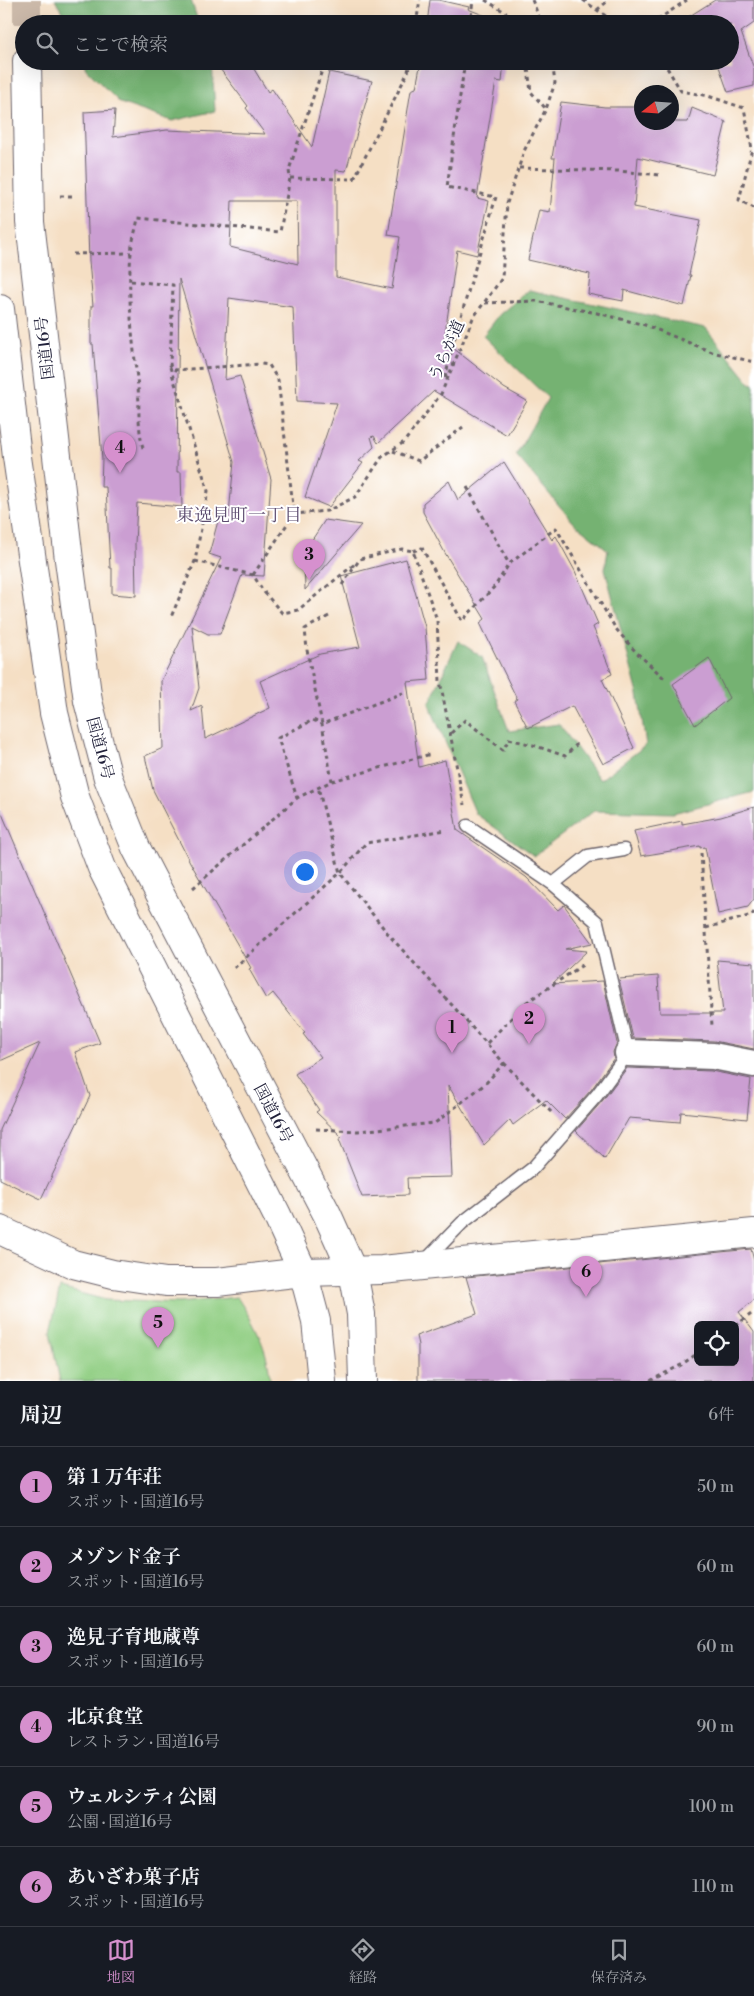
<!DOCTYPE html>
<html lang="ja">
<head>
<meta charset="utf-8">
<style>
  body { margin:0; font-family:"Libre Bodoni","Noto Serif JP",serif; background:#242831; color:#f1f3f6 }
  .controls { position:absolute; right:15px; bottom:15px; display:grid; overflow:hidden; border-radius:8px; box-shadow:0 5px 20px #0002 }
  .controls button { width:45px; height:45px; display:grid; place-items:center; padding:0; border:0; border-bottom:1px solid #363941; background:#171b24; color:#f1f3f6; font:25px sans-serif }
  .compass { position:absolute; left:634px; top:85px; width:45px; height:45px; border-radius:50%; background:#171b24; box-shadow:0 5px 20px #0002; rotate:253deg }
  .you { position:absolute; left:304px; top:871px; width:18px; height:18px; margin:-12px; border:4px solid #fff; border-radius:50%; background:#1a73e8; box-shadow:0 0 0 8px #1a73e833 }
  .badge { display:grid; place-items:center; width:32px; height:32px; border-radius:50%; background:#d690ce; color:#111; font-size:16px; font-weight:700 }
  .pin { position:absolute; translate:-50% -41px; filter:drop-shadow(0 1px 2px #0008) }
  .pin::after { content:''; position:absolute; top:26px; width:18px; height:15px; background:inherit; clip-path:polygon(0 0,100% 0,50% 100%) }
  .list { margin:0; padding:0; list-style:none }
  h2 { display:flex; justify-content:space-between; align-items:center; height:65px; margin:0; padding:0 20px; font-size:21px }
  h2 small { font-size:16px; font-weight:400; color:#9ea1a6 }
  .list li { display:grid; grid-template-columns:32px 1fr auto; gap:15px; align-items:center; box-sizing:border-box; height:80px; padding:0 20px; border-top:1px solid #363941 }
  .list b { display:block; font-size:19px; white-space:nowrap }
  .list p { margin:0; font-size:16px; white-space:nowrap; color:#9ea1a6 }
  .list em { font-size:16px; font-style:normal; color:#9ea1a6 }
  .icon { flex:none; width:28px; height:28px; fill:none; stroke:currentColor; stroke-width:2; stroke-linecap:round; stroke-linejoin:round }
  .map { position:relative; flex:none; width:754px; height:1381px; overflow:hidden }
  .search { position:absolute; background:#171b24; box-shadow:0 5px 20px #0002; left:15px; right:15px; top:15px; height:55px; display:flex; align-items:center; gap:12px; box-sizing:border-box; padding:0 18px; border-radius:28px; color:#9ea1a6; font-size:19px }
  .sheet { height:545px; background:#171b24 }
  nav { display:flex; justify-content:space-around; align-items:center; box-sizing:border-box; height:70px; border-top:1px solid #363941; background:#171b24; font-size:14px; color:#9ea1a6 }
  nav a { display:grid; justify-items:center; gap:2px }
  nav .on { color:#d690ce }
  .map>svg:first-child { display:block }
  .green { fill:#92cf84; stroke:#5a7860 }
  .forest { fill:#75b272; stroke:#4c6a56 }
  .building { fill:#cb9ed2; fill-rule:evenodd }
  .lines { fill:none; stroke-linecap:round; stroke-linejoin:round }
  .highway-tunnel { stroke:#cbb9a9; stroke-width:28; stroke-dasharray:28 14; stroke-linecap:butt }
  .lane-casing { stroke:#6c646b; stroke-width:15 }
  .street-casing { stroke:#6c646b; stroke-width:29 }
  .secondary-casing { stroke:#6c646b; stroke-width:30 }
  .highway-casing { stroke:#6c646b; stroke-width:30 }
  .path { stroke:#6c646b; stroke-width:3; stroke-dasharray:4 4; stroke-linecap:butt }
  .lane { stroke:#fff; stroke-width:12 }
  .street { stroke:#fff; stroke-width:26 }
  .secondary { stroke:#fff; stroke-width:28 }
  .highway { stroke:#fff; stroke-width:28 }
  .labels { text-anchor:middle; stroke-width:4; stroke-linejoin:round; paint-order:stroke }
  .street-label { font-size:16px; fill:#22223b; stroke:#fff }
  .neighbourhood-label { font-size:18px; fill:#5d4d70; stroke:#fff }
</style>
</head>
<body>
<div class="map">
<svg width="754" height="1381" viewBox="0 0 754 1381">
  <rect width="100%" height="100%" fill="#fff"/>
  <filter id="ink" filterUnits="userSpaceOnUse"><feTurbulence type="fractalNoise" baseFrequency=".02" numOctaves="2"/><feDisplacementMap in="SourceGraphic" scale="10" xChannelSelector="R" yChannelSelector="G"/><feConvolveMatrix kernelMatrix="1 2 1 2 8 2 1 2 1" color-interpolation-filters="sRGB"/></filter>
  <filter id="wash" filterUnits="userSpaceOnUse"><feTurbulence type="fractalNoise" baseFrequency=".0096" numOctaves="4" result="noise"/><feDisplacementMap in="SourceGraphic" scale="20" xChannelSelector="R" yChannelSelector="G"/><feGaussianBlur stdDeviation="1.12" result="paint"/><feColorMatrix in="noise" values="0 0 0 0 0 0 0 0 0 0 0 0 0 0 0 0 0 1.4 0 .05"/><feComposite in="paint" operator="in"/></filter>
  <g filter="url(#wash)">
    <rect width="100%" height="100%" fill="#f5dfc4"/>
    <path class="green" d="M60,1288L106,1300L179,1303L237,1297C254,1323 269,1350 270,1381H60L50,1332Z"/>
    <path class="forest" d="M55,0H191L199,24H69Z
      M83,61H212L215,111L172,121L120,103L86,69Z
      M529,290L706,328L750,383L754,384V792L673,813L594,811L534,856L476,814L429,704L458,641L482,657L509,731L559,724L600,780L646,745L638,694L605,569L608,550L574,523L516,455L548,398L483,336L500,314Z"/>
    <g id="blocks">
      <path class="building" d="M430,0H438L469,7L468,9L506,24H427Z
        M715,0H754V23L741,32L754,69V86L728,92L717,61H730V24H677Z
        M214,61H249L268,92L272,89L312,147L329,72L372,81L346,171L336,170V277L392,289L400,237L388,235L411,90L416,88L421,61H504L502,82L496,81L477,198L489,201L477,255L457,250L444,341L504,388L527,401L507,435L434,391L378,443L374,436L371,437L374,447L359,461L363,463L329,507L305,497L337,403L297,401L293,307L229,298L225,380L240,376L271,479L264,576L242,575L220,634H208L192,626L199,688L191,711L202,706L205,739L270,708L260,681L320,654L360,647L341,576L406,559L425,627L429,680L407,682L419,767L445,760L457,830L526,877L558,910L564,905L592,943L565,949L587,951L552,984L603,981L617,1043L613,1052L614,1058L591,1090L565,1119L546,1100L513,1125L510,1120L484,1145L448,1085L452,1177L407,1178L408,1195L362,1197L339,1139L342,1137L316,1112L319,1110L295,1074L321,1057L303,1034L305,1033L273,993L266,999L249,969L251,968L190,862L153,790L145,756L163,748L161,681L221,558L209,554L218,521L228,524L234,462L179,279L177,472H181L182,507L137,503L135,544L136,596L112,594V568H110L106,487H101L102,459L93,344H91V306H93L89,261L84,112L115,110L113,137L167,130L265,134L246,108L248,106ZM232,201H297L298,264L230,247Z
        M561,102L605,107H642V122H688L692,108L726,122L713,175L638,157L634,207L701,220L689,275H691L684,306L624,290L623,301L588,294L590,274L528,260L539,210L550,212L555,158H552Z
        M504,462L552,540L556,536L575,571L598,624L593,627L612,674L602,679L634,748L603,764L572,706L528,728L514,701L517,699L480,623L485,619L445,553L423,512V503L449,481L458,500Z
        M325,520L361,525L305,590L304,552Z
        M709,658L729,698L695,725L673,684Z
        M754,807V899L748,907L718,914L705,847L700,848V846L641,856L634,831L682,821V824L721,817Z
        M0,809L100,1043L75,1052L90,1096L41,1199L0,1179V1130L40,1043L0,1061Z
        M717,960L754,963V1049L714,1041L633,1038L619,979L658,976L660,1013H723Z
        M627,1068L711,1071L751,1079L747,1119L681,1112L680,1122L629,1118L605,1159L576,1131L603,1100Z
        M751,1249L754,1261V1300L739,1312L754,1332V1381H418V1345L416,1336L477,1314L466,1277ZM698,1325H735V1362H698Z"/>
    </g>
  </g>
  <g filter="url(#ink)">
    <use href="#blocks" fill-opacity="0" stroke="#6c646b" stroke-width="1"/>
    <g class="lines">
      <path class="highway-tunnel" d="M27,24V0"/>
      <g class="lane-casing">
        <path id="lane" d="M553,884L588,856L624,850
          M424,1262L462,1223L533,1168L597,1095L628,1053L597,922L553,884L468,826"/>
      </g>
      <g class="street-casing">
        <path id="street" d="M628,1053L713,1056L754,1064"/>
      </g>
      <g class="secondary-casing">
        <path id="secondary" d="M0,1230L73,1264L113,1274L166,1282H217L303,1272L382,1270L754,1233"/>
      </g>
      <g class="highway-casing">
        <path id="highway" d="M27,61L30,222L69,560L88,701L108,778L136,848L327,1214L353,1272L361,1314L363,1381
          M0,309L17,457L54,713L75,797L102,868L277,1215L303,1272L316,1321L322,1381"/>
      </g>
      <path class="path" d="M485,0L505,12L519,24
        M532,0L542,24
        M583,0L617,24
        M597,10L609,0
        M416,24L420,0
        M470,24L473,0
        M651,24L687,0
        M527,61L531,92L546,109
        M663,61L681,91L708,96L744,108L752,149L739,200L754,208
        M519,168L618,171L660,175
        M290,178L354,179L408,72L410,61
        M60,196H74
        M73,254L131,253
        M131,281L173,285L170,365L175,370L261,364L269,365L278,380L294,514
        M485,303L536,301L597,313L645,325L712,352L754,362
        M170,367L208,491L195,561L171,617
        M445,378L456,333L496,197L447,187L465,61
        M143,448C137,425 140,409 138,387C133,343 127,297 131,253C132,241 136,230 138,218L280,232L290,178L289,170L325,61
        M393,451L419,461L463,427
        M467,487L509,564
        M413,551L422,548L462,621L495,586L509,564L556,528L616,629L635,651L665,679
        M195,561L253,575L264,592L282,613L298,610L356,563
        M253,575L294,514L327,511L355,497L382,457L404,442L441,394L473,318L502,278L507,203L524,151L546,109L555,83L552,61
        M342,585L360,559L402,549L413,551L437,620L440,681L464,805
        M329,616L305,629L307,650L322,724L403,693
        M451,733L465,720L503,750L509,739L533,745L565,756L577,744
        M332,781L431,754
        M701,853L712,1026
        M193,888L297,798L332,781L322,724L313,720L278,738L297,798
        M706,928L752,915L754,912
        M234,968L340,873L366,843L446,830
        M487,1043L527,1002L584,964
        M504,1063L552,1113
        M316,1129L358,1131L435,1123L485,1084L504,1063L389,935L340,873L318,787
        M735,1326L754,1312
        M650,1381L681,1365L698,1353"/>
      <use href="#lane" class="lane"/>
      <use href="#street" class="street"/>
      <use href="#secondary" class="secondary"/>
      <use href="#highway" class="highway"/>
    </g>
  </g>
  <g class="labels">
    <g class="street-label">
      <text transform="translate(44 348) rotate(-97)" y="6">国道16号</text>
      <text transform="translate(446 350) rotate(-66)" y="6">うらが道</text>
      <text transform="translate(101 748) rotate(75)" y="6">国道16号</text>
      <text transform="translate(274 1113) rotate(62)" y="6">国道16号</text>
    </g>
    <g class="neighbourhood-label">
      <text x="239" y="521">東逸見町一丁目</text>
    </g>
  </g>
</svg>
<div class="controls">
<button><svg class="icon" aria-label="locate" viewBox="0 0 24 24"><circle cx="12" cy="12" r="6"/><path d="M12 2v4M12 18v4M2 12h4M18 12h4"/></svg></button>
</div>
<svg class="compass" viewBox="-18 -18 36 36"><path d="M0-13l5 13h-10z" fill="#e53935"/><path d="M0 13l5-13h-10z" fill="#9ea1a6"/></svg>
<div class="you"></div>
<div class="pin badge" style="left:452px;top:1053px">1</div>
<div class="pin badge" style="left:529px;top:1044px">2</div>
<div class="pin badge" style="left:309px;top:580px">3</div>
<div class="pin badge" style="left:120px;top:473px">4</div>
<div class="pin badge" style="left:158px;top:1348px">5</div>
<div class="pin badge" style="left:586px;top:1297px">6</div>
<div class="search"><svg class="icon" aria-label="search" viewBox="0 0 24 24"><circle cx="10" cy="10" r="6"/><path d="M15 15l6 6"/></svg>ここで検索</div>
</div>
<section class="sheet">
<h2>周辺<small>6件</small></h2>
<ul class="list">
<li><span class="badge">1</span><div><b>第１万年荘</b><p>スポット · 国道16号</p></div><em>50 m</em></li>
<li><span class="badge">2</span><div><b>メゾンド金子</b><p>スポット · 国道16号</p></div><em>60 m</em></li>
<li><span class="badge">3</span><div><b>逸見子育地蔵尊</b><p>スポット · 国道16号</p></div><em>60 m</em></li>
<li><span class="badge">4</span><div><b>北京食堂</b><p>レストラン · 国道16号</p></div><em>90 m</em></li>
<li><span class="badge">5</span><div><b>ウェルシティ公園</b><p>公園 · 国道16号</p></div><em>100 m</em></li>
<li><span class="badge">6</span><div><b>あいざわ菓子店</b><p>スポット · 国道16号</p></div><em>110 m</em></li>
</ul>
</section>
<nav>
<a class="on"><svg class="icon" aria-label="map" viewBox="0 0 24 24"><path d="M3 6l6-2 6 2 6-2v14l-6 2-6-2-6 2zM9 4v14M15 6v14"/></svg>地図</a>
<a><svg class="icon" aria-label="directions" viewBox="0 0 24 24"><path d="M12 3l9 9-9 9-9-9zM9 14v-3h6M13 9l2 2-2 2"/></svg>経路</a>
<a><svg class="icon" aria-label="saved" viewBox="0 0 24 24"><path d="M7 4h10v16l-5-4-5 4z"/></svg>保存済み</a>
</nav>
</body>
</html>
